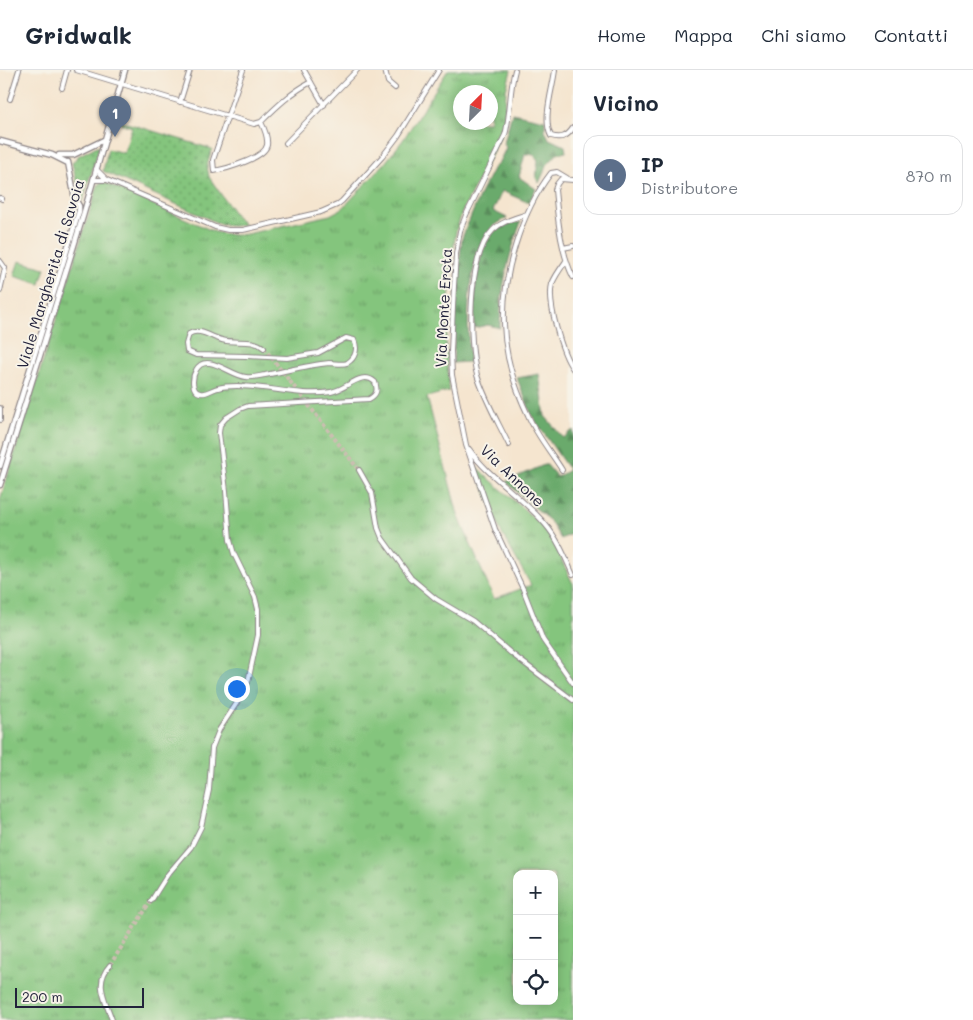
<!DOCTYPE html>
<html lang="it">
<head>
<meta charset="utf-8">
<style>
  body { margin:0; font-family:Mali,sans-serif; background:#f2f2f3; color:#1f2937 }
  .controls { position:absolute; right:15px; bottom:15px; display:grid; overflow:hidden; border-radius:10px; box-shadow:0 2px 12px #0003 }
  .controls button { width:45px; height:45px; display:grid; place-items:center; padding:0; border:0; border-bottom:1px solid #e0e1e3; background:#fff; color:#1f2937; font:25px sans-serif }
  .compass { position:absolute; left:453px; top:15px; width:45px; height:45px; border-radius:50%; background:#fff; box-shadow:0 2px 12px #0003; rotate:24deg }
  .scale { position:absolute; left:15px; bottom:12px; width:129px; box-sizing:border-box; padding-left:5px; border:2px solid #22223b; border-top:0; font-size:14px; line-height:18px; white-space:nowrap; color:#22223b; -webkit-text-stroke:4px #f7f3e8; paint-order:stroke }
  .you { position:absolute; left:236px; top:618px; width:18px; height:18px; margin:-12px; border:4px solid #fff; border-radius:50%; background:#1a73e8; box-shadow:0 0 0 8px #1a73e833 }
  .badge { display:grid; place-items:center; width:32px; height:32px; border-radius:50%; background:#c8321e; color:#fff; font-size:16px; font-weight:700 }
  .pin { position:absolute; translate:-50% -41px; filter:drop-shadow(0 1px 2px #0008) }
  .pin::after { content:''; position:absolute; top:26px; width:18px; height:15px; background:inherit; clip-path:polygon(0 0,100% 0,50% 100%) }
  .list { margin:0; padding:0; list-style:none }
  h2 { display:flex; justify-content:space-between; align-items:center; height:65px; margin:0; padding:0 20px; font-size:21px }
  h2 small { font-size:16px; font-weight:400; color:#747a83 }
  .list li { display:grid; grid-template-columns:32px 1fr auto; gap:15px; align-items:center; box-sizing:border-box; height:80px; margin:0 10px 10px; padding:0 10px; border:1px solid #e0e1e3; border-radius:15px }
  .list b { display:block; font-size:19px; white-space:nowrap }
  .list p { margin:0; font-size:16px; white-space:nowrap; color:#747a83 }
  .list em { font-size:16px; font-style:normal; color:#747a83 }
  .icon { flex:none; width:28px; height:28px; fill:none; stroke:currentColor; stroke-width:2; stroke-linecap:round; stroke-linejoin:round }
  .map { position:relative; flex:none; width:573px; height:950px; overflow:hidden }
  header { display:flex; align-items:center; gap:30px; box-sizing:border-box; height:70px; padding:0 25px; background:#fff; border-bottom:1px solid #e0e1e3 }
  header strong { font-size:24px }
  nav { display:flex; gap:28px; margin-inline-start:auto; font-size:18px }
  main { display:flex }
  aside { flex:1; background:#fff }
  .map>svg:first-child { display:block }
  .grass { fill:url(#grass-dots); stroke:#53745c }
  .forest { fill:url(#forest-firs); stroke:#466654 }
  .park { fill:url(#park-tufts); stroke:#53745c; fill-rule:evenodd }
  .pitch { fill:#84c57d; stroke:#53745c }
  .lines { fill:none; stroke-linecap:round; stroke-linejoin:round }
  .minor-tunnel { stroke:#cbbeb1; stroke-width:4; stroke-dasharray:4 2; stroke-linecap:butt }
  .minor-casing { stroke:#8c8485; stroke-width:6 }
  .tertiary-casing { stroke:#8c8485; stroke-width:7 }
  .minor { stroke:#fff; stroke-width:4 }
  .tertiary { stroke:#fff; stroke-width:4.5 }
  .labels { text-anchor:middle; stroke-width:4; stroke-linejoin:round; paint-order:stroke }
  .street-label { font-size:15px; fill:#22223b; stroke:#f7f3e8 }
</style>
</head>
<body>
<header>
<strong>Gridwalk</strong>
<nav><a>Home</a><a>Mappa</a><a>Chi siamo</a><a>Contatti</a></nav>
</header>
<main>
<div class="map">
<svg width="573" height="950" viewBox="0 0 573 950">
  <defs>
    <pattern id="grass-dots" width="8" height="8" patternUnits="userSpaceOnUse" patternTransform="scale(1.25)"><rect width="8" height="8" fill="#84c57d"/><path d="M2 2h.1M6 6h.1" fill="none" stroke="#6ca068" stroke-width="1.8" stroke-linecap="round"/></pattern>
    <pattern id="forest-firs" width="22" height="20" patternUnits="userSpaceOnUse" patternTransform="scale(1.25)"><rect width="22" height="20" fill="#6baa6c"/><path d="M5 1l3.5 6h-7zM16 11l3.5 6h-7z" fill="#588a5a"/></pattern>
    <pattern id="park-tufts" width="24" height="20" patternUnits="userSpaceOnUse" patternTransform="scale(1.25)"><rect width="24" height="20" fill="#84c57d"/><path d="M3 7l-1-3M5 7V3M7 7l1-3M15 17l-1-3M17 17v-4M19 17l1-3" fill="none" stroke="#6ca068"/></pattern>
  </defs>
  <rect width="100%" height="100%" fill="#f7f3e8"/>
  <filter id="ink" filterUnits="userSpaceOnUse"><feTurbulence type="fractalNoise" baseFrequency=".02" numOctaves="2"/><feDisplacementMap in="SourceGraphic" scale="10" xChannelSelector="R" yChannelSelector="G"/><feConvolveMatrix kernelMatrix="1 2 1 2 8 2 1 2 1" color-interpolation-filters="sRGB"/></filter>
  <filter id="wash" filterUnits="userSpaceOnUse"><feTurbulence type="fractalNoise" baseFrequency=".0096" numOctaves="4" result="noise"/><feDisplacementMap in="SourceGraphic" scale="20" xChannelSelector="R" yChannelSelector="G"/><feGaussianBlur stdDeviation="1.12" result="paint"/><feColorMatrix in="noise" values="0 0 0 0 0 0 0 0 0 0 0 0 0 0 0 0 0 1.4 0 .05"/><feComposite in="paint" operator="in"/></filter>
  <g filter="url(#wash)">
    <rect width="100%" height="100%" fill="#f5e5cf"/>
    <path class="grass" d="M117,50L212,79L207,96L209,107L238,149L245,155L232,156L220,154L103,101L108,79L124,83L132,57L116,52Z
      M97,76H99V78L83,130L81,131L72,93L78,86Z"/>
    <path class="forest" d="M512,43L545,50V60L549,69L565,76L566,82L557,84L547,95L539,113L536,108L538,90L534,85L525,84L519,107L536,119L529,133L502,121L493,141L507,148C497,153 489,159 484,168C479,176 477,186 475,194C467,227 467,259 470,292L453,293L456,225L462,168L481,122L494,97L498,94L506,78L504,73Z
      M521,152C508,186 500,222 500,258L488,255L474,258C474,230 474,171 502,156C507,153 515,153 521,152Z
      M539,304L545,346L563,368L573,360V463L561,469L549,450L506,412L546,394L557,407L569,400L532,346L517,308Z"/>
    <path class="park" d="M448,0H511L506,20L504,52L499,69L462,142L456,161L452,191L446,274L449,321L427,327L458,445L494,529L531,515L501,462L476,397L536,450L550,465L573,514V950H0V430L97,118L99,114L103,112L108,114L215,162L233,165L247,164L330,145L343,138L385,93L403,70ZM460,22H490V52H460ZM517,804H554V931H517Z"/>
    <path class="pitch" d="M19,191L45,198L40,214L14,206Z"/>
  </g>
  <g filter="url(#ink)">
    <g class="lines">
      <path class="minor-tunnel" d="M264,278L359,400
        M110,895L151,831"/>
      <g class="minor-casing">
        <path id="minor" d="M76,0L254,54L261,52
          M243,0L213,90L214,101C226,99 265,88 267,75C268,68 264,58 261,52
          M304,0L324,35
          M385,0L388,12L395,18
          M515,0C509,21 511,44 505,65L466,145L460,161L456,184L454,216L451,281L452,305L466,375L495,459L523,519L543,570L573,613
          M555,0C553,18 542,49 551,66C561,69 567,67 573,58
          M62,18L67,0
          M10,29L19,0
          M180,32L190,0
          M261,52C277,36 292,22 311,12
          M286,73L357,0
          M96,99L107,110
          M93,110H107L215,157L228,160H243L321,142L337,135L342,131L382,87L398,66L439,0
          M573,110L561,109L557,114L555,120C558,149 560,180 573,207
          M0,128L2,129
          M563,178L573,176
          M0,191L5,198L0,221
          M566,191C561,198 555,206 552,214C547,233 562,284 573,299
          M0,338V350
          M509,375C498,352 485,330 477,305C468,272 467,186 493,160C502,151 516,148 527,144
          M469,379C489,408 522,426 545,454C558,469 565,487 573,505
          M359,400L372,423L378,458L382,468L411,508L436,529L473,551L512,584L573,630
          M562,400C551,382 536,365 528,345C514,316 505,286 504,254C502,205 521,142 551,103L557,102L567,108
          M151,831L168,804L191,777L201,757L209,720L212,678L219,660L242,625L248,612L258,565V539L255,527L234,484L230,470L226,421L219,363L220,355L226,348L240,339L248,336L369,329C377,325 378,320 375,312C361,300 348,319 331,322C301,327 267,316 237,316C230,316 224,316 218,318C212,319 206,325 200,323C191,321 192,307 196,300C206,281 231,306 246,307C253,308 259,306 265,305C286,301 308,295 329,293C335,293 342,295 347,293C356,288 358,278 354,270L346,268L318,283L287,288L246,286L196,285L187,281L186,274L189,264C199,257 212,268 222,270C236,274 253,268 264,278
          M110,895C94,913 105,929 112,950"/>
      </g>
      <g class="tertiary-casing">
        <path id="tertiary" d="M0,71L52,85L68,93
          M59,85H73L104,70
          M68,92L75,129L79,136
          M0,396L79,141V136
          M0,415L83,146L125,0"/>
      </g>
      <use href="#minor" class="minor"/>
      <use href="#tertiary" class="tertiary"/>
    </g>
  </g>
  <g class="labels">
    <g class="street-label">
      <text transform="translate(51 204) rotate(-73)" y="5">Viale Margherita di Savoia</text>
      <text transform="translate(444 238) rotate(-87)" y="5">Via Monte Ercta</text>
      <text transform="translate(512 406) rotate(44)" y="5">Via Annone</text>
    </g>
  </g>
</svg>
<div class="controls">
<button>+</button>
<button>−</button>
<button><svg class="icon" aria-label="locate" viewBox="0 0 24 24"><circle cx="12" cy="12" r="6"/><path d="M12 2v4M12 18v4M2 12h4M18 12h4"/></svg></button>
</div>
<svg class="compass" viewBox="-18 -18 36 36"><path d="M0-13l5 13h-10z" fill="#e53935"/><path d="M0 13l5-13h-10z" fill="#747a83"/></svg>
<div class="scale">200 m</div>
<div class="you"></div>
<div class="pin badge" style="left:115px;top:67px;background:#5c6f8a">1</div>
</div>
<aside>
<h2>Vicino<small></small></h2>
<ul class="list">
<li><span class="badge" style="background:#5c6f8a">1</span><div><b>IP</b><p>Distributore</p></div><em>870 m</em></li>
</ul>
</aside>
</main>
</body>
</html>
